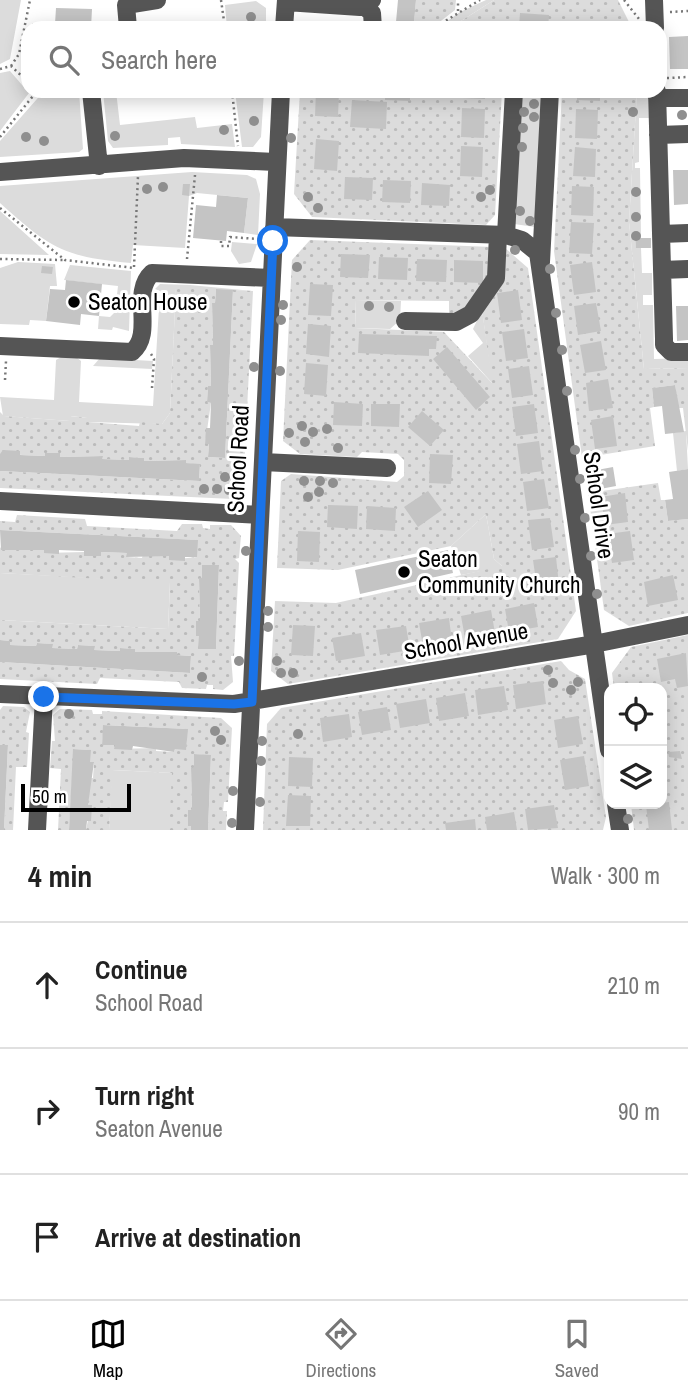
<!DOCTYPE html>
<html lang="en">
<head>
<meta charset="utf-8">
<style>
  body { margin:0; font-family:"Archivo Narrow",sans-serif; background:#f2f2f2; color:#222 }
  .controls { position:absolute; right:21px; bottom:21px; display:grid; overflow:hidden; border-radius:14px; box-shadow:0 4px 18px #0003 }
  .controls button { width:63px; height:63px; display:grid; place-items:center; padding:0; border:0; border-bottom:2px solid #e0e0e0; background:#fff; color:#222; font:35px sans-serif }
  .scale { position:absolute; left:21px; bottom:18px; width:110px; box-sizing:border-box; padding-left:7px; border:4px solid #000; border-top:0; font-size:19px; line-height:24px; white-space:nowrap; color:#000; -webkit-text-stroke:5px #fff; paint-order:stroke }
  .stop { position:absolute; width:21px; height:21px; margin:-16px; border:5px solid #1a73e8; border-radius:50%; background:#fff }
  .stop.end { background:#1a73e8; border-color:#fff; box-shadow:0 2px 7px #0008 }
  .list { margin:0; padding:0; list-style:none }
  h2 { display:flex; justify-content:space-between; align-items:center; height:91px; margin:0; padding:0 28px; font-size:30px }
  h2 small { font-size:23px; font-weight:400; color:#767676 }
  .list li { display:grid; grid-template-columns:46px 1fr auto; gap:21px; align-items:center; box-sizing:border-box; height:126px; padding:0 28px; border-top:2px solid #e0e0e0 }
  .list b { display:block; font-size:26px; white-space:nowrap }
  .list p { margin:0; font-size:23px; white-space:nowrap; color:#767676 }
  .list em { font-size:23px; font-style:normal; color:#767676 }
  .icon { flex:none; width:38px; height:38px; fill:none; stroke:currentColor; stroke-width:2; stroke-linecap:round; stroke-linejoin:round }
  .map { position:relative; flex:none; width:688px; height:830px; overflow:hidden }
  .search { position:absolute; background:#fff; box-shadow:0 4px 18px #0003; left:21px; right:21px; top:21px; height:77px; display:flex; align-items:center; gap:18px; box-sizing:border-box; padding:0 24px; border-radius:21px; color:#767676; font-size:26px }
  .sheet { height:469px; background:#fff }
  nav { display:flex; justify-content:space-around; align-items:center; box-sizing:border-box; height:98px; border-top:2px solid #e0e0e0; background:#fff; font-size:19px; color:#767676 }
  nav a { display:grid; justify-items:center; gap:4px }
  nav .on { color:#000 }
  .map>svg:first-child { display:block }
  .green { fill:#dcdcdc }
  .garden { fill:url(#garden-dots); fill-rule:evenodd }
  .building { fill:#c4c4c4 }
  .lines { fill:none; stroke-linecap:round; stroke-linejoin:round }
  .path { stroke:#777; stroke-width:2.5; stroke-dasharray:2 3.5; stroke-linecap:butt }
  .minor { stroke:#555; stroke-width:18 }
  .tree { fill:#8f8f8f }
  .route { stroke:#1a73e8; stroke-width:9 }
  .poi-dot { fill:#000; stroke:#fff; stroke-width:2.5 }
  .labels { text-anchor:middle; stroke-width:6; stroke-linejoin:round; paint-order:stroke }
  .poi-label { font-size:23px; fill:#000; stroke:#fff; text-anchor:start }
  .street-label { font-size:23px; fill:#000; stroke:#fff }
</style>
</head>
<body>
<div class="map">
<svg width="688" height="830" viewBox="0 0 688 830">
  <defs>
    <pattern id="garden-dots" width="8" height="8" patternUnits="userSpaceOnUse" patternTransform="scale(1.75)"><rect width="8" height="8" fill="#dcdcdc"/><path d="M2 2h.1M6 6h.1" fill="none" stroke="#bbb" stroke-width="1.8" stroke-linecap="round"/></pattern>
  </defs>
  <rect width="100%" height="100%" fill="#fff"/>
  <path class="green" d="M0,0H21L10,59L0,64Z
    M486,0H494L450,28H415L439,27L460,12Z
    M256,1L266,8V28H227L225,5Z
    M10,71L29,93L0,131V73Z
    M44,91H79L83,149L79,152L0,157V141Z
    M103,91H116L120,125L195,117L197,128L232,124L235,147L181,144L180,137L168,138V145L113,148L108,141Z
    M235,91H264L261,137L253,147H242Z
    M518,91H547L535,227L514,224Z
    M637,91H648L649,118H639V162L635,163V168H640L641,238L635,239L636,247L641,248L642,273H652V295H643V305H653L654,359L688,358V368L644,369L629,222Z
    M192,172L247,175L256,179L260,194L258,235L244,233L248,198L197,193L189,196L185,248L133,245L131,263C63,257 50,248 0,203V186Z
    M0,211L49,255L0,254Z
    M232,242L257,244L251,262L239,264L231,251Z
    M18,262L55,264L57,286H50L46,321L30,320L29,325L0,324V268Z
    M70,265L131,271L129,331L113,327L112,330L98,329L99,316L110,317L115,312L118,286L64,280Z
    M190,285L253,291L176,288L170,413L162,424L87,422V418L71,416L70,421L3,416L0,397L54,400L56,360L63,356L76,357L81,361L79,402L153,406L160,291L155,289L160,284Z
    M356,300L401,301L400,320L390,329L355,328Z
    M482,310L493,384L468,356L483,343L473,329Z
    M100,358L153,361L152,369L93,366Z
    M686,431L688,469L677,471L673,433Z
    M486,514L494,559L503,567L461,575L451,546Z
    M0,573L170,582L168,629L0,620Z
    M112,770L173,773L170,830H109Z"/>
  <path class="garden" d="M416,0H456L455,10L437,24L414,23Z
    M494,0H618L632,28H450Z
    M300,91H502L495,215L486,225L312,217L294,194Z
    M562,91H637L629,222L644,369L688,368V451L683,408H678L675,385L652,388L654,407L650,408L655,446L582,458L554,251Z
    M310,240L493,247L492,273L469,310L449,315V301L356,300L355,328L444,332L492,383L482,310L505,248L528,268L576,611L558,639L288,684L271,671L275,601L336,603L502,566L494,559L486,514L451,546L338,570L277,568L281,481L291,474L397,482L404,476V460L398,454L362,452L357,457L300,454L283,441L292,260Z
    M176,287L216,289L215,303H212L213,345L210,346L211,386H208L207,402L211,403L205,444H209L208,457L225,458L233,290L253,291L243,489L233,499L0,488V471L199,481L200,465L186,463V460L144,461V458L129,457V460L102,459V456L60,457V453H45V456L0,454V412L4,416L70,421V416L87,418L88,422L139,426L140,422L162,424L170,413Z
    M658,483L661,500H665L668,521L688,519V613L629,626L604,610L588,493Z
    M17,515L85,519L87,526L177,531L182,524H202L203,528L210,529V525H231L241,536L239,558L235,559L239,563L234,656H231L233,682L223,690L213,689V685H207L206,689L182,688L179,682L100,678L97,684L0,679V662L190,673L191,656L177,655V652H135V649L120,648V651L94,650V646L78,645L77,649L52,648V644L37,643L36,646L10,645V641L0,640V620L168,629L170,583L0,573V547L2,550H44V553L84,552L85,556H100L101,552L127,553V557L142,558L143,554L169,556V560L197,557V540L0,530V521L15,522ZM202,565L219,566L216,649L199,648V636L196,635V621H200L199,579L202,578Z
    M688,635V830H634L631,804H662V688H614L612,673L631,647Z
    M561,661L569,670L585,679L606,817L603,830H263L267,724L281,708Z
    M3,706L24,707L30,712L26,732L29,733L27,767H16L13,830H4L8,745H0V710Z
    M60,709L92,710L93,714H102V711L221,718L232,728L228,802H224L223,811H227L226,830H208L211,756L195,754L194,768H191L192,810L188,811V825L191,826V830H169L172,773L113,770L109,830H86L91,805H88L89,778H93L94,763L90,762V750L74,749L69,830H58L61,769L50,768L52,741H55L53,715ZM104,725L187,729L186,749H175L174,752L156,751V748L115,749V745L102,744Z"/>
  <path class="building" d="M398,0H416L414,23L396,22Z
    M56,8L92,9L91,28H32V23L55,24Z
    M520,13L549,15L548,28H519Z
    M688,36V69H670L669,37Z
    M316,91H339L338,117L315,116Z
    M385,91H410V101L385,100Z
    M463,91H485V99L463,98Z
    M577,91H600V101L577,100Z
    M352,100L387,102L386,129L350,127Z
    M462,108L485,109L484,138L461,137Z
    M576,109L598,110L597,139L575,138Z
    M316,139L339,141L337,171L314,169Z
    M461,146L483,147L482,177L460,176Z
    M575,147L596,149L595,177L573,176Z
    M673,170H688V204L674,205Z
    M345,177L373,178L372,200L344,199Z
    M383,180L411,181L410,203L382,202Z
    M422,183L450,185L449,206L421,205Z
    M183,184H190L189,196L182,195Z
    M572,186L594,187L593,216L571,215Z
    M217,195L248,198L244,233L227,231L226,241L193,238L196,205L216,207Z
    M571,222L594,223L592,254L569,253Z
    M635,238H651V248H636Z
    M341,254L370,255L368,278L340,277Z
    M379,257L408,258L407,280L378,279Z
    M417,259L447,260L446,282L416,281Z
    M454,260L483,261V283L454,282Z
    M592,262L596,292L574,295L570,265Z
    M42,266L53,267L52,274L41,273Z
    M66,280L102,284L99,316L81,314L80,325L46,321L50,289L65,290Z
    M310,284L333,285L331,316L308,315Z
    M216,289L233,290L225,458L208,457L209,444H205L206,428H210L211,403L207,402L208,386H211L210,345H213L212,303H215Z
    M518,290L522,320L501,323L497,293Z
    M596,303L601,331L578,335L574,306Z
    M676,306H688V340L677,341Z
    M308,324L331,326L329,357L306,354Z
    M524,329L528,358L506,361L502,332Z
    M359,334L437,336L436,349H429V356L358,353Z
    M601,341L606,370L585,373L580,345Z
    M447,347L490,397L476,410L433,359Z
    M306,363L328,365L326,396L304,394Z
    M529,366L533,395L512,398L508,369Z
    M608,379L613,408L589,411L586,383Z
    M675,385L684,432L665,434L662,406L654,407L652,388Z
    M334,402L363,404L362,426L333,425Z
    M371,404H400L399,427L371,426Z
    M534,404L538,433L516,436L512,407Z
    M422,411L444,430L430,446L408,427Z
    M613,416L617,446L595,449L591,420Z
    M539,441L543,471L521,474L517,444Z
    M3,450L20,451V455L45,456V453H60V457L103,456L102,459L129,460V457L144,458V461L186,460V463L200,464L199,481L0,471V454Z
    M430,454L453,455L451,484L429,483Z
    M613,467L616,486L600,489L597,470Z
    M688,469V519L668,521L665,500L673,499L669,472Z
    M544,479L549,508L527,511L523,482Z
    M428,491L442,510L418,527L404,507Z
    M625,493L628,522L605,525L601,497Z
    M328,505L358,506L357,529L327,527Z
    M367,506L396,508L395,531L366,529Z
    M550,518L554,547L532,550L528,520Z
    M0,530L198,540L197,557H185V561L169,560V556L126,557L127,553L101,552V556H84V551L59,550V554L44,553V550H1Z
    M298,531L320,532L319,562L297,561Z
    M630,531L634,560L612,563L607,534Z
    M448,550L453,573L360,594L355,570Z
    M556,557L559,585L537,588L533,560Z
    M202,565H219L216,649H198L199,636H196V621H200L199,578H202Z
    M673,575L678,600L648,606L644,582Z
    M534,603L538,627L509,632L505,609Z
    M491,610L495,633L465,638L461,616Z
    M449,618L452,642L423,646L419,623Z
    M293,625L315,626L313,656L291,655Z
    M406,626L410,650L380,655L376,630Z
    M361,633L365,656L336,661L332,638Z
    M0,640L10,641V645L36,646L37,643L53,644L52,648L77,649L78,645L95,646L94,650L120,651V648L135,649V652H177V655L191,656L190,673L0,662Z
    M686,653L688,686L677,688L675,679L661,682L657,659Z
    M543,681L546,704L516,709L513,685Z
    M504,686L508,710L478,715L475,690Z
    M465,693L469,716L439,721L436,698Z
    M426,699L430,723L400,728L396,704Z
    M387,707L391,730L362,735L358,712Z
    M349,714L352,737L323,742L320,718Z
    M578,716L583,744L558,748L554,720Z
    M103,725L188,729L186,750L175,749L174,752L133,746L132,750L114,749L115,745H102Z
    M0,745H8L4,830H0Z
    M73,749L91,750L90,762H94L88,805H92L91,821H87L86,830H69Z
    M680,751L682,759L669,757L668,752Z
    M194,754L211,755L208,830H191V826H188V810H192L191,768H194Z
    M584,756L589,786L565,790L560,760Z
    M289,757L313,758L312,787L288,786Z
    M664,763L667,792L662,793V764Z
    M288,795L311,796L310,826H286Z
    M669,802L672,830H649L646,805Z
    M554,805L558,828L528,830L525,809Z
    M514,812L517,830H487L485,817Z
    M475,819L476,830H446L445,823Z"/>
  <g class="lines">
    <path class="path" d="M221,0L225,28
      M624,0L639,19
      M458,11V0
      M670,12L688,11
      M387,24L437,26L480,0
      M662,41L663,77
      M11,66L19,54L30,0
      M0,69L11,66L28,82
      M667,78L688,77
      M232,91L238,146
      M0,137L37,91
      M0,208L65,260L135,268
      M221,241V246H229L230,237L259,239
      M0,259L63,260
      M187,259L195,175
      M134,267L138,176
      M151,354L154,359L152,388
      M5,380L6,361"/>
    <path class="minor" d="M654,0L655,28
      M286,2L360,7L372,0
      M365,7L372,13L373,28
      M128,28L126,5L157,0
      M284,28L286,0
      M91,91L99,166
      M657,91L664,339V345L671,352H688
      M657,98H688
      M658,135L688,134
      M0,172L184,158L276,162
      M274,227L506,235L522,240L538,253L609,750
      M661,234L688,233
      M506,235L514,91
      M541,262L550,91
      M662,270L688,269
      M405,321L456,322L471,314L496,278L498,235
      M0,346L132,352C155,333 130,293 152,273L271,278
      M263,462L387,468
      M0,501L260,515
      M0,694L234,704L589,645L688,625
      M616,804L620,830
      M37,830L44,697
      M245,830L281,91"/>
  </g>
  <g class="tree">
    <circle cx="251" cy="17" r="5"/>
    <circle cx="534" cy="104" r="5"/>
    <circle cx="524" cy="112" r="5"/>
    <circle cx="633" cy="112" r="5"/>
    <circle cx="682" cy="115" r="5"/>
    <circle cx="534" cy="117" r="5"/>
    <circle cx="254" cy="121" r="5"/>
    <circle cx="523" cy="128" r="5"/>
    <circle cx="224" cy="130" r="5"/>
    <circle cx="115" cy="136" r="5"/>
    <circle cx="26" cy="137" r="5"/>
    <circle cx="291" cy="138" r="5"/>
    <circle cx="44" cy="141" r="5"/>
    <circle cx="522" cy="147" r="5"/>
    <circle cx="163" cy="187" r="5"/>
    <circle cx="147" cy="189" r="5"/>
    <circle cx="490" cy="190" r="5"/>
    <circle cx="636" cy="192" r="5"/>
    <circle cx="308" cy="197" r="5"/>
    <circle cx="481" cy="197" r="5"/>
    <circle cx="318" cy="208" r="5"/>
    <circle cx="520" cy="211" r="5"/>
    <circle cx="636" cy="217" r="5"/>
    <circle cx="530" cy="221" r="5"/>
    <circle cx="636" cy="236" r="5"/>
    <circle cx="515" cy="250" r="5"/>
    <circle cx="297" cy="267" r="5"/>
    <circle cx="550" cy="269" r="5"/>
    <circle cx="283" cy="305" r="5"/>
    <circle cx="369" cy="306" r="5"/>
    <circle cx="389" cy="307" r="5"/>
    <circle cx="556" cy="313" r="5"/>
    <circle cx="281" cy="320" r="5"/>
    <circle cx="562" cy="350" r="5"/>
    <circle cx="254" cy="367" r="5"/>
    <circle cx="280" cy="371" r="5"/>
    <circle cx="567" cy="391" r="5"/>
    <circle cx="302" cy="426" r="5"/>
    <circle cx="327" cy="429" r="5"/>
    <circle cx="313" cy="432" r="5"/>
    <circle cx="289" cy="433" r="5"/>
    <circle cx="305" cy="442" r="5"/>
    <circle cx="338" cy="448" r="5"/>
    <circle cx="575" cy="450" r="5"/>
    <circle cx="225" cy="477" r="5"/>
    <circle cx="580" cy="479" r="5"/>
    <circle cx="304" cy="481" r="5"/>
    <circle cx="320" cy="481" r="5"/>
    <circle cx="333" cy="483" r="5"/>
    <circle cx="204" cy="489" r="5"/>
    <circle cx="217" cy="489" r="5"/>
    <circle cx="229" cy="490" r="5"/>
    <circle cx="319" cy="492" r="5"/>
    <circle cx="308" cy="497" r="5"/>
    <circle cx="585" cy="518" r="5"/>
    <circle cx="246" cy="551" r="5"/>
    <circle cx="591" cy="556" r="5"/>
    <circle cx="597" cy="594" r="5"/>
    <circle cx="268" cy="611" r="5"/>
    <circle cx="268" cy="627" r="5"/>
    <circle cx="239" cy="661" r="5"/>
    <circle cx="277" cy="661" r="5"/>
    <circle cx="548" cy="670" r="5"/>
    <circle cx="281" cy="673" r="5"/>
    <circle cx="293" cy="673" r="5"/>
    <circle cx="202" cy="677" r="5"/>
    <circle cx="578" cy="682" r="5"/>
    <circle cx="553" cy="683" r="5"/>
    <circle cx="571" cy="690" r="5"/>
    <circle cx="69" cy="714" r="5"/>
    <circle cx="215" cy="731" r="5"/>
    <circle cx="298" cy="734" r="5"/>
    <circle cx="221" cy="740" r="5"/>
    <circle cx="262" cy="741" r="5"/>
    <circle cx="261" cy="761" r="5"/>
    <circle cx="233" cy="791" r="5"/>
    <circle cx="260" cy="802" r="5"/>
    <circle cx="628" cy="819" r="5"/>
    <circle cx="232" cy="823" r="5"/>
  </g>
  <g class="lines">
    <path class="route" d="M44,697L234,704L252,702L273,241"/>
  </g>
  <g class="poi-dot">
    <circle cx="74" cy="302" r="7"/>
    <circle cx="404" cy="572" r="7"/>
  </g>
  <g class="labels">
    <g class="poi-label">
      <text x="88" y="310">Seaton House</text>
      <text x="418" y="567">Seaton<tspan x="418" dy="26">Community Church</tspan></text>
    </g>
    <g class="street-label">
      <text transform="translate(238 459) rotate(-87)" y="8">School Road</text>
      <text transform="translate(599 505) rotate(82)" y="8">School Drive</text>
      <text transform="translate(466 641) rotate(-10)" y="8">School Avenue</text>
    </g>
  </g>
</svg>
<div class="controls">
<button><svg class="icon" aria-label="locate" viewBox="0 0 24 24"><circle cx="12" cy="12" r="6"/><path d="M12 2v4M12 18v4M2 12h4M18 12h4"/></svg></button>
<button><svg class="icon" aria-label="layers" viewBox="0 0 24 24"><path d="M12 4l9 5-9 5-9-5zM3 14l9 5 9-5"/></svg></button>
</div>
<div class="scale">50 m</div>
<div class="stop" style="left:273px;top:241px"></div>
<div class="stop end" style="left:44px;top:697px"></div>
<div class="search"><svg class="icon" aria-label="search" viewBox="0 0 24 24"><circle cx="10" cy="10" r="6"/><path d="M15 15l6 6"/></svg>Search here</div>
</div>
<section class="sheet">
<h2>4 min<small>Walk · 300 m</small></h2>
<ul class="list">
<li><svg class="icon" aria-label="ahead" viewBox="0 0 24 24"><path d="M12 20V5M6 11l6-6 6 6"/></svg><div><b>Continue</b><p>School Road</p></div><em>210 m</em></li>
<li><svg class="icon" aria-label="right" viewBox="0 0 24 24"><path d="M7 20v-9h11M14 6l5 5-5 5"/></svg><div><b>Turn right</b><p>Seaton Avenue</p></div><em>90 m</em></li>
<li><svg class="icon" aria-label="arrive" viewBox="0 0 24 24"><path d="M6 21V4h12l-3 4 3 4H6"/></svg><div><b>Arrive at destination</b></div></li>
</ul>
</section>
<nav>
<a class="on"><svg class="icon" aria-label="map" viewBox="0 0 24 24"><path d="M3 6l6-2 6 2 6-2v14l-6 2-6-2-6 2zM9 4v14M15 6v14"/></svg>Map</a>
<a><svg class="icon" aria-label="directions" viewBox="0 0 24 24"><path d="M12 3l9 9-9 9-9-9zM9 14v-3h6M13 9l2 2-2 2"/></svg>Directions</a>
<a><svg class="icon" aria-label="saved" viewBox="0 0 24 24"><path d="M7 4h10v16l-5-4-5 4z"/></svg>Saved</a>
</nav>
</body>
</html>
